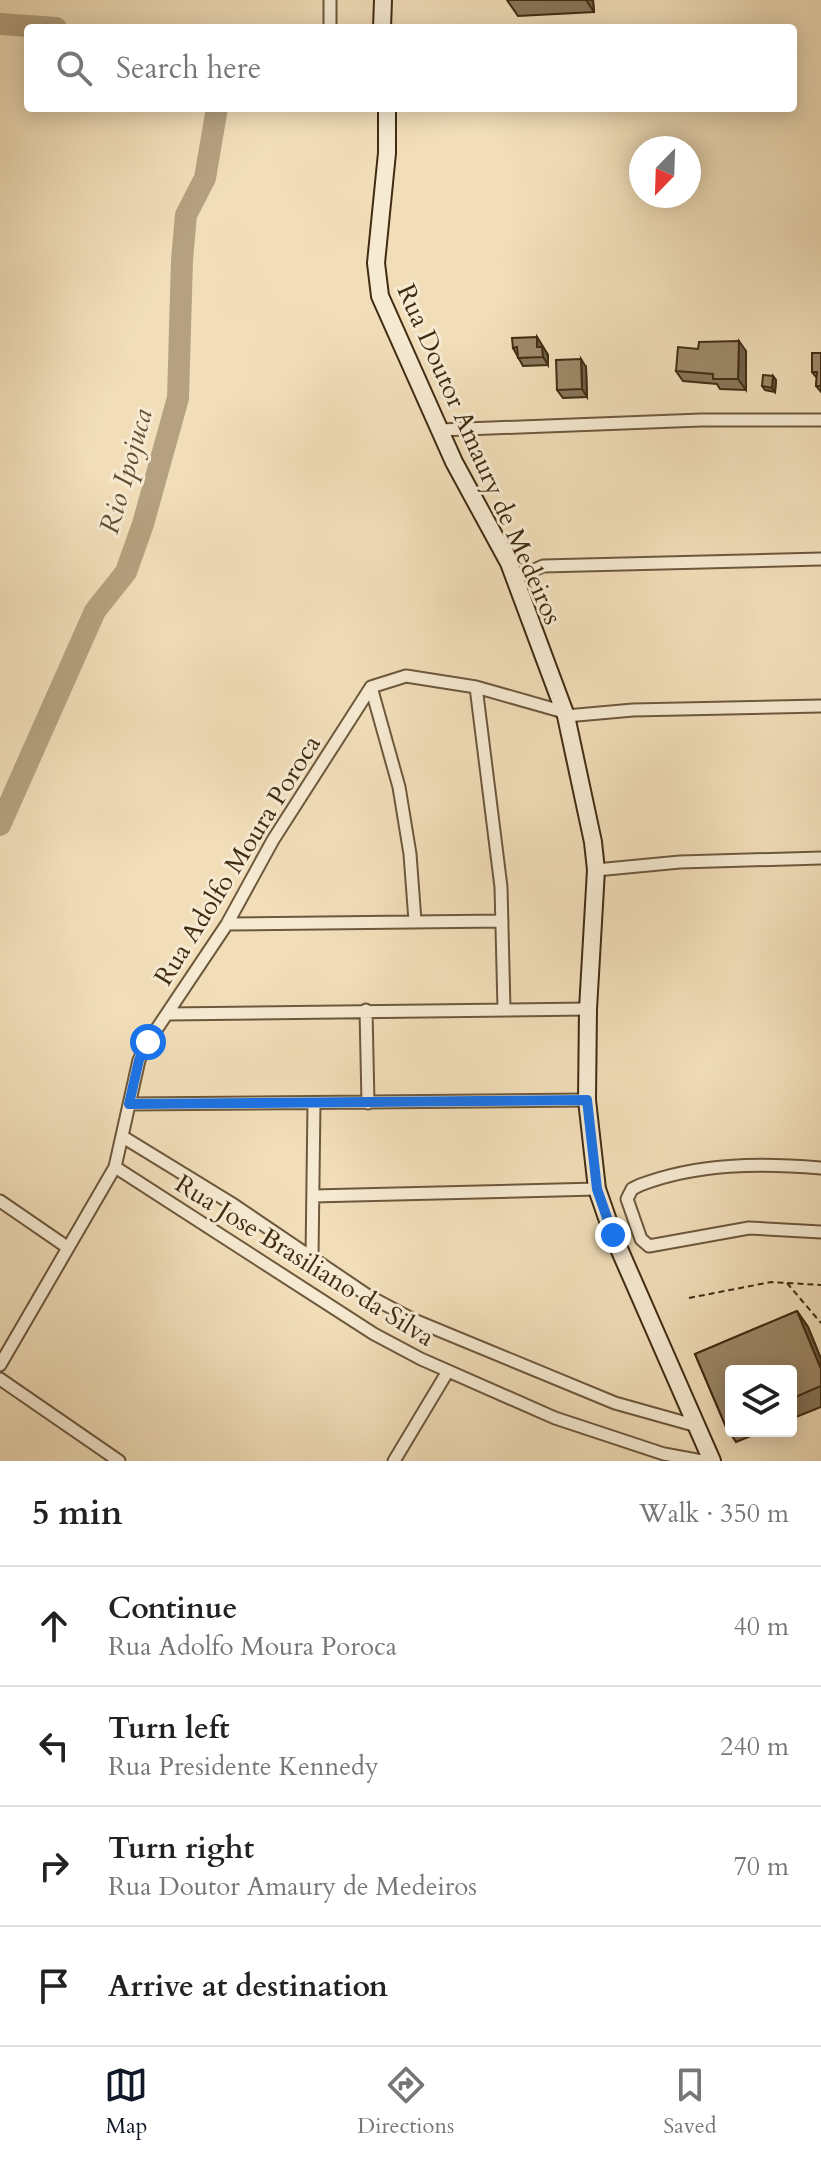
<!DOCTYPE html>
<html lang="en">
<head>
<meta charset="utf-8">
<style>
  body { margin:0; font-family:Cardo,serif; background:#f2f2f2; color:#222 }
  .controls { position:absolute; right:24px; bottom:24px; display:grid; overflow:hidden; border-radius:8px; box-shadow:0 4px 20px #0003 }
  .controls button { width:72px; height:72px; display:grid; place-items:center; padding:0; border:0; border-bottom:2px solid #e0e0e0; background:#fff; color:#222; font:40px sans-serif }
  .compass { position:absolute; left:629px; top:136px; width:72px; height:72px; border-radius:50%; background:#fff; box-shadow:0 4px 20px #0003; rotate:203deg }
  .stop { position:absolute; width:24px; height:24px; margin:-18px; border:6px solid #1a73e8; border-radius:50%; background:#fff }
  .stop.end { background:#1a73e8; border-color:#fff; box-shadow:0 2px 8px #0008 }
  .list { margin:0; padding:0; list-style:none }
  h2 { display:flex; justify-content:space-between; align-items:center; height:104px; margin:0; padding:0 32px; font-size:34px }
  h2 small { font-size:26px; font-weight:400; color:#767676 }
  .list li { display:grid; grid-template-columns:52px 1fr auto; gap:24px; align-items:center; box-sizing:border-box; height:120px; padding:0 32px; border-top:2px solid #e0e0e0 }
  .list b { display:block; font-size:30px; white-space:nowrap }
  .list p { margin:0; font-size:26px; white-space:nowrap; color:#767676 }
  .list em { font-size:26px; font-style:normal; color:#767676 }
  .icon { flex:none; width:44px; height:44px; fill:none; stroke:currentColor; stroke-width:2; stroke-linecap:round; stroke-linejoin:round }
  .map { position:relative; flex:none; width:821px; height:1461px; overflow:hidden }
  .search { position:absolute; background:#fff; box-shadow:0 4px 20px #0003; left:24px; right:24px; top:24px; height:88px; display:flex; align-items:center; gap:20px; box-sizing:border-box; padding:0 28px; border-radius:8px; color:#767676; font-size:30px }
  .sheet { height:584px; background:#fff }
  nav { display:flex; justify-content:space-around; align-items:center; box-sizing:border-box; height:112px; border-top:2px solid #e0e0e0; background:#fff; font-size:22px; color:#767676 }
  nav a { display:grid; justify-items:center; gap:4px }
  nav .on { color:#111827 }
  .map>svg:first-child { display:block }
  .lines { fill:none; stroke-linecap:round; stroke-linejoin:round }
  .river { stroke:#b5a180; stroke-width:22 }
  .street-casing { stroke:#6d583c; stroke-width:15 }
  .secondary-casing { stroke:#412c12; stroke-width:20 }
  .path { stroke:#412c12; stroke-width:2; stroke-dasharray:6 4; stroke-linecap:butt }
  .street { stroke:#f6ead2; stroke-width:11 }
  .secondary { stroke:#f6ead2; stroke-width:16 }
  .wall { fill:#87765a; stroke:#412c12; stroke-width:2 }
  .shaded-wall { fill:#6e604a; stroke:#412c12; stroke-width:2 }
  .building { fill:#9d8969; stroke:#412c12; stroke-width:2 }
  .route { stroke:#1a73e8; stroke-width:10 }
  .labels { text-anchor:middle; stroke-width:6; stroke-linejoin:round; paint-order:stroke }
  .street-label { font-size:26px; fill:#412c12; stroke:#f6ead2 }
  .water-label { font-size:28px; font-style:italic; fill:#644f33; stroke:#f6ead2 }
</style>
</head>
<body>
<div class="map">
<svg width="821" height="1461" viewBox="0 0 821 1461">
  <rect width="100%" height="100%" fill="#f1deb9"/>
  <filter id="stains"><feTurbulence type="fractalNoise" baseFrequency=".0025" numOctaves="4"/><feColorMatrix values="0 0 0 0 .2 0 0 0 0 .09 0 0 0 0 .02 0 0 0 .5 -.17"/></filter>
  <radialGradient id="worn" r=".72"><stop offset=".6" stop-color="#630" stop-opacity="0"/><stop offset="1" stop-color="#630" stop-opacity=".3"/></radialGradient>
  <g class="lines">
    <path class="river" d="M0,24L56,28
      M0,825L95,611L126,572L143,524L178,398L182,260L186,215L205,178L217,108"/>
    <g class="street-casing">
      <path id="street" d="M330,0V25
        M440,430L701,420H821
        M516,578L543,566L821,559
        M371,687L399,787L410,854L415,921
        M476,687L501,887L504,1009
        M566,716L633,710L821,706
        M596,870L680,862L821,858
        M227,924L502,921
        M366,1010L368,1103
        M168,1014L588,1009
        M129,1104L587,1100
        M123,1137L234,1205L367,1295L414,1320L615,1403L697,1426
        M115,1167L374,1334L421,1359L555,1418L664,1454L702,1461
        M821,1168C760,1163 698,1163 640,1185L632,1189L627,1199L641,1239L649,1246L749,1228L821,1232
        M313,1196L597,1189
        M0,1201L67,1247
        M312,1257L314,1103
        M0,1365L115,1167L139,1060L148,1042L227,924L273,840L371,687L406,676L476,687L564,712
        M0,1379L119,1461
        M394,1461L448,1371"/>
    </g>
    <g class="secondary-casing">
      <path id="secondary" d="M382,28L383,0
        M387,108V153L376,263L380,296L454,462L509,563L566,716L593,842L596,870L588,1009L587,1100L597,1189L613,1235L712,1461"/>
    </g>
    <path class="path" d="M787,1283L821,1323
      M689,1298L771,1282L821,1285"/>
    <use href="#street" class="street"/>
    <use href="#secondary" class="secondary"/>
  </g>
  <path class="wall" d="M507,0H593L594,12L518,16Z
    M537,337L548,355V365L523,366L513,348Z
    M746,351V390L720,389L717,384L683,381L676,371Z
    M821,353V392L816,386L817,378L812,372Z
    M586,367L587,397L563,398L557,390Z
    M773,376L776,380L775,392L765,390L762,386Z
    M797,1311L808,1327L821,1359V1407L791,1419V1371H731V1431H763L736,1442L726,1427L695,1354Z"/>
  <path class="shaded-wall" d="M586,0H593L594,12Z
    M537,337L548,355V365L537,347Z
    M739,341L746,351V390L738,379Z
    M581,359L586,367L587,397L582,389Z
    M773,376L776,380L775,392L772,388Z
    M797,1311L808,1327L821,1359V1369Z"/>
  <path class="building" d="M537,337V347H542L543,357L518,358L517,347L513,348L512,338Z
    M739,341L738,379H713V374L676,371L678,347L698,349L699,342Z
    M812,353H821V386H816L817,372H812Z
    M581,359L582,389L557,390L556,360Z
    M763,375L773,376L772,388L762,386Z
    M797,1311L821,1369V1386L791,1399V1371H731V1424L726,1427L695,1354Z"/>
  <g class="lines">
    <path class="route" d="M148,1042L139,1060L129,1104L587,1100L597,1189L613,1235"/>
  </g>
  <g class="labels">
    <g class="street-label">
      <text transform="translate(480 454) rotate(66)" y="9">Rua Doutor Amaury de Medeiros</text>
      <text transform="translate(237 860) rotate(-58)" y="9">Rua Adolfo Moura Poroca</text>
      <text transform="translate(305 1260) rotate(32)" y="9">Rua Jose Brasiliano da Silva</text>
    </g>
    <g class="water-label">
      <text transform="translate(125 471) rotate(-74)" y="10">Rio Ipojuca</text>
    </g>
  </g>
  <rect width="100%" height="100%" filter="url(#stains)"/>
  <rect width="100%" height="100%" fill="url(#worn)"/>
</svg>
<div class="controls">
<button><svg class="icon" aria-label="layers" viewBox="0 0 24 24"><path d="M12 4l9 5-9 5-9-5zM3 14l9 5 9-5"/></svg></button>
</div>
<svg class="compass" viewBox="-18 -18 36 36"><path d="M0-13l5 13h-10z" fill="#e53935"/><path d="M0 13l5-13h-10z" fill="#767676"/></svg>
<div class="stop" style="left:148px;top:1042px"></div>
<div class="stop end" style="left:613px;top:1235px"></div>
<div class="search"><svg class="icon" aria-label="search" viewBox="0 0 24 24"><circle cx="10" cy="10" r="6"/><path d="M15 15l6 6"/></svg>Search here</div>
</div>
<section class="sheet">
<h2>5 min<small>Walk · 350 m</small></h2>
<ul class="list">
<li><svg class="icon" aria-label="ahead" viewBox="0 0 24 24"><path d="M12 20V5M6 11l6-6 6 6"/></svg><div><b>Continue</b><p>Rua Adolfo Moura Poroca</p></div><em>40 m</em></li>
<li><svg class="icon" aria-label="left" viewBox="0 0 24 24"><path d="M17 20v-9H6M10 6l-5 5 5 5"/></svg><div><b>Turn left</b><p>Rua Presidente Kennedy</p></div><em>240 m</em></li>
<li><svg class="icon" aria-label="right" viewBox="0 0 24 24"><path d="M7 20v-9h11M14 6l5 5-5 5"/></svg><div><b>Turn right</b><p>Rua Doutor Amaury de Medeiros</p></div><em>70 m</em></li>
<li><svg class="icon" aria-label="arrive" viewBox="0 0 24 24"><path d="M6 21V4h12l-3 4 3 4H6"/></svg><div><b>Arrive at destination</b></div></li>
</ul>
</section>
<nav>
<a class="on"><svg class="icon" aria-label="map" viewBox="0 0 24 24"><path d="M3 6l6-2 6 2 6-2v14l-6 2-6-2-6 2zM9 4v14M15 6v14"/></svg>Map</a>
<a><svg class="icon" aria-label="directions" viewBox="0 0 24 24"><path d="M12 3l9 9-9 9-9-9zM9 14v-3h6M13 9l2 2-2 2"/></svg>Directions</a>
<a><svg class="icon" aria-label="saved" viewBox="0 0 24 24"><path d="M7 4h10v16l-5-4-5 4z"/></svg>Saved</a>
</nav>
</body>
</html>
